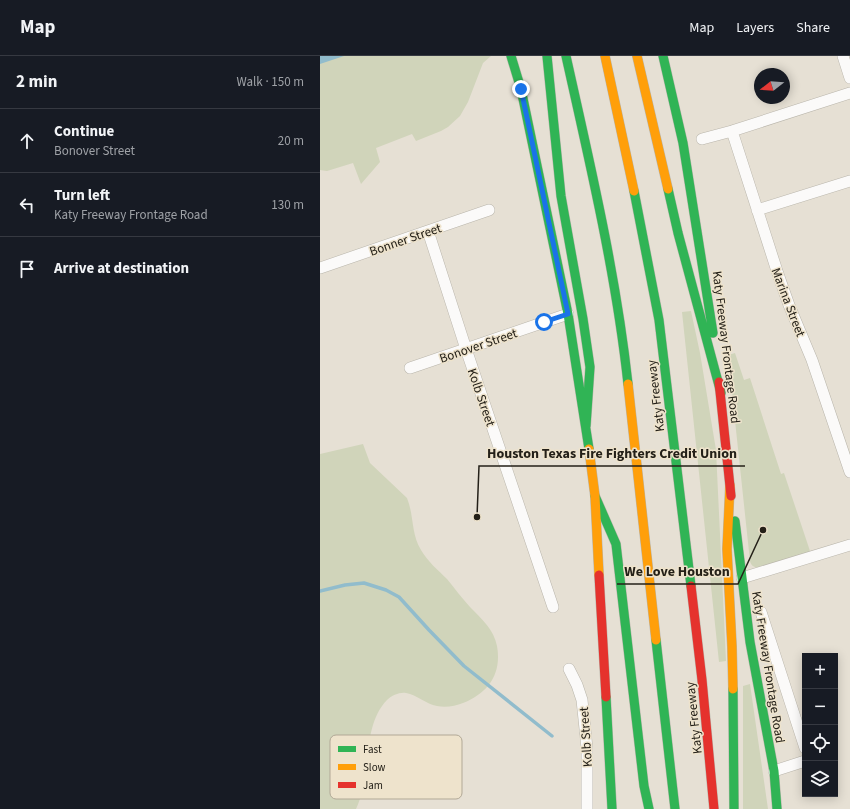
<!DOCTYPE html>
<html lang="en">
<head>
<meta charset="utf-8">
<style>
  body { margin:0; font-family:"Source Sans 3",sans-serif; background:#242831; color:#f1f3f6 }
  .controls { position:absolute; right:12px; bottom:12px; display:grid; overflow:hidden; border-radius:0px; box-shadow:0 2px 10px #0003 }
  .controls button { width:36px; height:36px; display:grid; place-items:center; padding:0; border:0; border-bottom:1px solid #363941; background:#171b24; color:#f1f3f6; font:20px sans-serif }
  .compass { position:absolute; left:434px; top:12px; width:36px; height:36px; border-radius:50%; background:#171b24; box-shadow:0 2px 10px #0003; rotate:253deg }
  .stop { position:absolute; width:12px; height:12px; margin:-9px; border:3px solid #1a73e8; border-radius:50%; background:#fff }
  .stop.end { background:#1a73e8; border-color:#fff; box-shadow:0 1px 4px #0008 }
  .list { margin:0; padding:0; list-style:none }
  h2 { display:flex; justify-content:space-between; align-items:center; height:52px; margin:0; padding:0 16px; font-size:17px }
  h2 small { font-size:13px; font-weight:400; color:#9ea1a6 }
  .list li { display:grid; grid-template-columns:26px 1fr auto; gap:12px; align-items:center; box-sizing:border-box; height:64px; padding:0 16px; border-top:1px solid #363941 }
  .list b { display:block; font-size:15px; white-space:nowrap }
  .list p { margin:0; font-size:13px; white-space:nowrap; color:#9ea1a6 }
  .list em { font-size:13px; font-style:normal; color:#9ea1a6 }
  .icon { flex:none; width:22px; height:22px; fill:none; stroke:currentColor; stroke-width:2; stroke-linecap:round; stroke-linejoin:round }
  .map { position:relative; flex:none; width:530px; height:753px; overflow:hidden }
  header { display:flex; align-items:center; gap:24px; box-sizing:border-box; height:56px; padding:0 20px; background:#171b24; border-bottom:1px solid #363941 }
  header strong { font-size:19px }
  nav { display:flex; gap:22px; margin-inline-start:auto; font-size:14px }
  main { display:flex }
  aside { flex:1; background:#171b24 }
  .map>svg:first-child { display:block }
  .green { fill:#d0d4ba }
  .water { fill:#91bccc }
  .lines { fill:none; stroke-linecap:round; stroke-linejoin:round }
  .stream { stroke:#91bccc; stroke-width:3.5 }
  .street-casing { stroke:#b9b5ab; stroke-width:12 }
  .fast-casing { stroke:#b9b5ab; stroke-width:10 }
  .slow-casing { stroke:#b9b5ab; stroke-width:10 }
  .jam-casing { stroke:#b9b5ab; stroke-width:10 }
  .street { stroke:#fbfaf9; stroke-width:11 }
  .fast { stroke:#30b455; stroke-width:9 }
  .slow { stroke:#ff9f0a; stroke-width:9 }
  .jam { stroke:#e5322d; stroke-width:9 }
  .route { stroke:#1a73e8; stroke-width:5 }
  .labels { text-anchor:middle; stroke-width:3; stroke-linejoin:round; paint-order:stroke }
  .street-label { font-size:13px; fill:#242018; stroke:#eee3cc }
  .key { fill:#eee3cc; stroke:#b1a896; stroke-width:1 }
  .key-label { font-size:11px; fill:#242018 }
  .leader { fill:none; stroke:#242018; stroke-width:1.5 }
  .callout-dot { fill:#242018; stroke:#eee3cc; stroke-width:1.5 }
  .callout-label { font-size:14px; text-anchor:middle; font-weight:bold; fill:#242018; stroke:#eee3cc; stroke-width:3; stroke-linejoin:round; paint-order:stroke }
</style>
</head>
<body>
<header>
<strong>Map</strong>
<nav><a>Map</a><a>Layers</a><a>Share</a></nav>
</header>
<main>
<aside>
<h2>2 min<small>Walk · 150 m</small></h2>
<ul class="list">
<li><svg class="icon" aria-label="ahead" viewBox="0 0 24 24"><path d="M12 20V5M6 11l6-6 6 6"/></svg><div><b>Continue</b><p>Bonover Street</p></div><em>20 m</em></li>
<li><svg class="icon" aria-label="left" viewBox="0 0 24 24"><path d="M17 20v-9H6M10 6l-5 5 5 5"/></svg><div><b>Turn left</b><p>Katy Freeway Frontage Road</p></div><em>130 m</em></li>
<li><svg class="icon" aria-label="arrive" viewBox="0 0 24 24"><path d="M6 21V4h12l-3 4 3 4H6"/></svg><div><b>Arrive at destination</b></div></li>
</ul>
</aside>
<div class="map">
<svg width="530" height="753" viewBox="0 0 530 753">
  <rect width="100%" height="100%" fill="#e6e0d4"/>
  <path class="green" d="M0,0H171L163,7L148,46L140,60L128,71L121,75L96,85L92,78L56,92L60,106L41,128L33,107L7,115L0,114Z
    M371,255L380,297L396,394L406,605L399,606L362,256Z
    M415,297L424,324L430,322L461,418L464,417L491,498L439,512C434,511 431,510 430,505L408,299Z
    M43,388L50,407L87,442C94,459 91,478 101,494C108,506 118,514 127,523C135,533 142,542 150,551C162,563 174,574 177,590C182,618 168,637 143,647C135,650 126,652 117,650C106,648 97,639 86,637C80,636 72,639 67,644C41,671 52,720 36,753H0V398Z
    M430,628L448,753H423V630Z"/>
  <path class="water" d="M0,0H24L0,8Z"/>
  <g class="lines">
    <path class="stream" d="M0,535L25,529L44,527L66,534L79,541L109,574L144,610L232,680"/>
    <g class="street-casing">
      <path id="street" d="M523,0L530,22
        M412,75L457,215L469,249L492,304L530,416
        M382,83L412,75L530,37
        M437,154L530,125
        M108,175L146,293L233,551
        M0,212L169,154
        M90,312L248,258
        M422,522L530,489
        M441,556L485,692
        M249,613L257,629L262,644L267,692V753
        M454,715L485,705"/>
    </g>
    <g class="fast-casing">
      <path id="fast" d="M191,0L201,33L248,258L269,393
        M227,0L241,140L263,263L270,311L266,370
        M246,0C270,108 296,217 308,328
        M343,0L363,87L393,277
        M348,133L358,177L401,337
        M314,135L339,264L371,530
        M275,440L296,488L324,730L329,753
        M415,465L430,586L454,715L457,753
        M336,584L355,753
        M413,633L414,753
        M286,641L292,753"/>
    </g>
    <g class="slow-casing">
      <path id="slow" d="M285,0L314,135
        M317,0L348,133
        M308,328L336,584
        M269,393L275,440L279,519
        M410,429L407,493L412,591L413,633"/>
    </g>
    <g class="jam-casing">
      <path id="jam" d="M399,326L411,440
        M279,519L286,641
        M371,530L382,624L394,753"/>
    </g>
    <use href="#street" class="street"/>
    <use href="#fast" class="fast"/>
    <use href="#slow" class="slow"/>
    <use href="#jam" class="jam"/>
  </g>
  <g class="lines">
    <path class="route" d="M201,33L248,258L224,266"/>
  </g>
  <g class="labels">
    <g class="street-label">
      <text transform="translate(85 183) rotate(-19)" y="5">Bonner Street</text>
      <text transform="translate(469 246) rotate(69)" y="5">Marina Street</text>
      <text transform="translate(158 289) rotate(-19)" y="5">Bonover Street</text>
      <text transform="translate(407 291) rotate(83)" y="5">Katy Freeway Frontage Road</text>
      <text transform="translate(335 340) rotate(-97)" y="5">Katy Freeway</text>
      <text transform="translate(162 341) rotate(71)" y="5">Kolb Street</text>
      <text transform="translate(449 611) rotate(81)" y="5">Katy Freeway Frontage Road</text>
      <text transform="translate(373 662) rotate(-96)" y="5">Katy Freeway</text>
      <text transform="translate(265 681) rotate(-94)" y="5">Kolb Street</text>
    </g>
  </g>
  <rect x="10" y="679" width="132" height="64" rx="6" class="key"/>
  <rect x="18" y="690" width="18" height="6" fill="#30b455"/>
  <rect x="18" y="708" width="18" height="6" fill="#ff9f0a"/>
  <rect x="18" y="726" width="18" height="6" fill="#e5322d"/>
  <g class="key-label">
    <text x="43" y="697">Fast</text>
    <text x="43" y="715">Slow</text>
    <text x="43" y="733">Jam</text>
  </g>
  <path class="leader" d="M157 461L159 410H425M443 474L418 528H297"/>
  <g class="callout-dot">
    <circle cx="157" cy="461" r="4"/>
    <circle cx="443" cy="474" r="4"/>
  </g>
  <g class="callout-label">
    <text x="292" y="402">Houston Texas Fire Fighters Credit Union</text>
    <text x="357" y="520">We Love Houston</text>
  </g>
</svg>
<div class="controls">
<button>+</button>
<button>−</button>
<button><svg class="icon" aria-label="locate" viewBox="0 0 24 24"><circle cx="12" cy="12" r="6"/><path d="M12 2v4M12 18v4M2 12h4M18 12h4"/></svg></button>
<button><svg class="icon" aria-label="layers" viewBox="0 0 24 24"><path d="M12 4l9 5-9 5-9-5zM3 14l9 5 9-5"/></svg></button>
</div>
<svg class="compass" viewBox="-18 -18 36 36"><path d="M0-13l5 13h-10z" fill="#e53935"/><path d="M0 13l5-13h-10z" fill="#9ea1a6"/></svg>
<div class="stop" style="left:224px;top:266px"></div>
<div class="stop end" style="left:201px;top:33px"></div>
</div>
</main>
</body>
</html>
